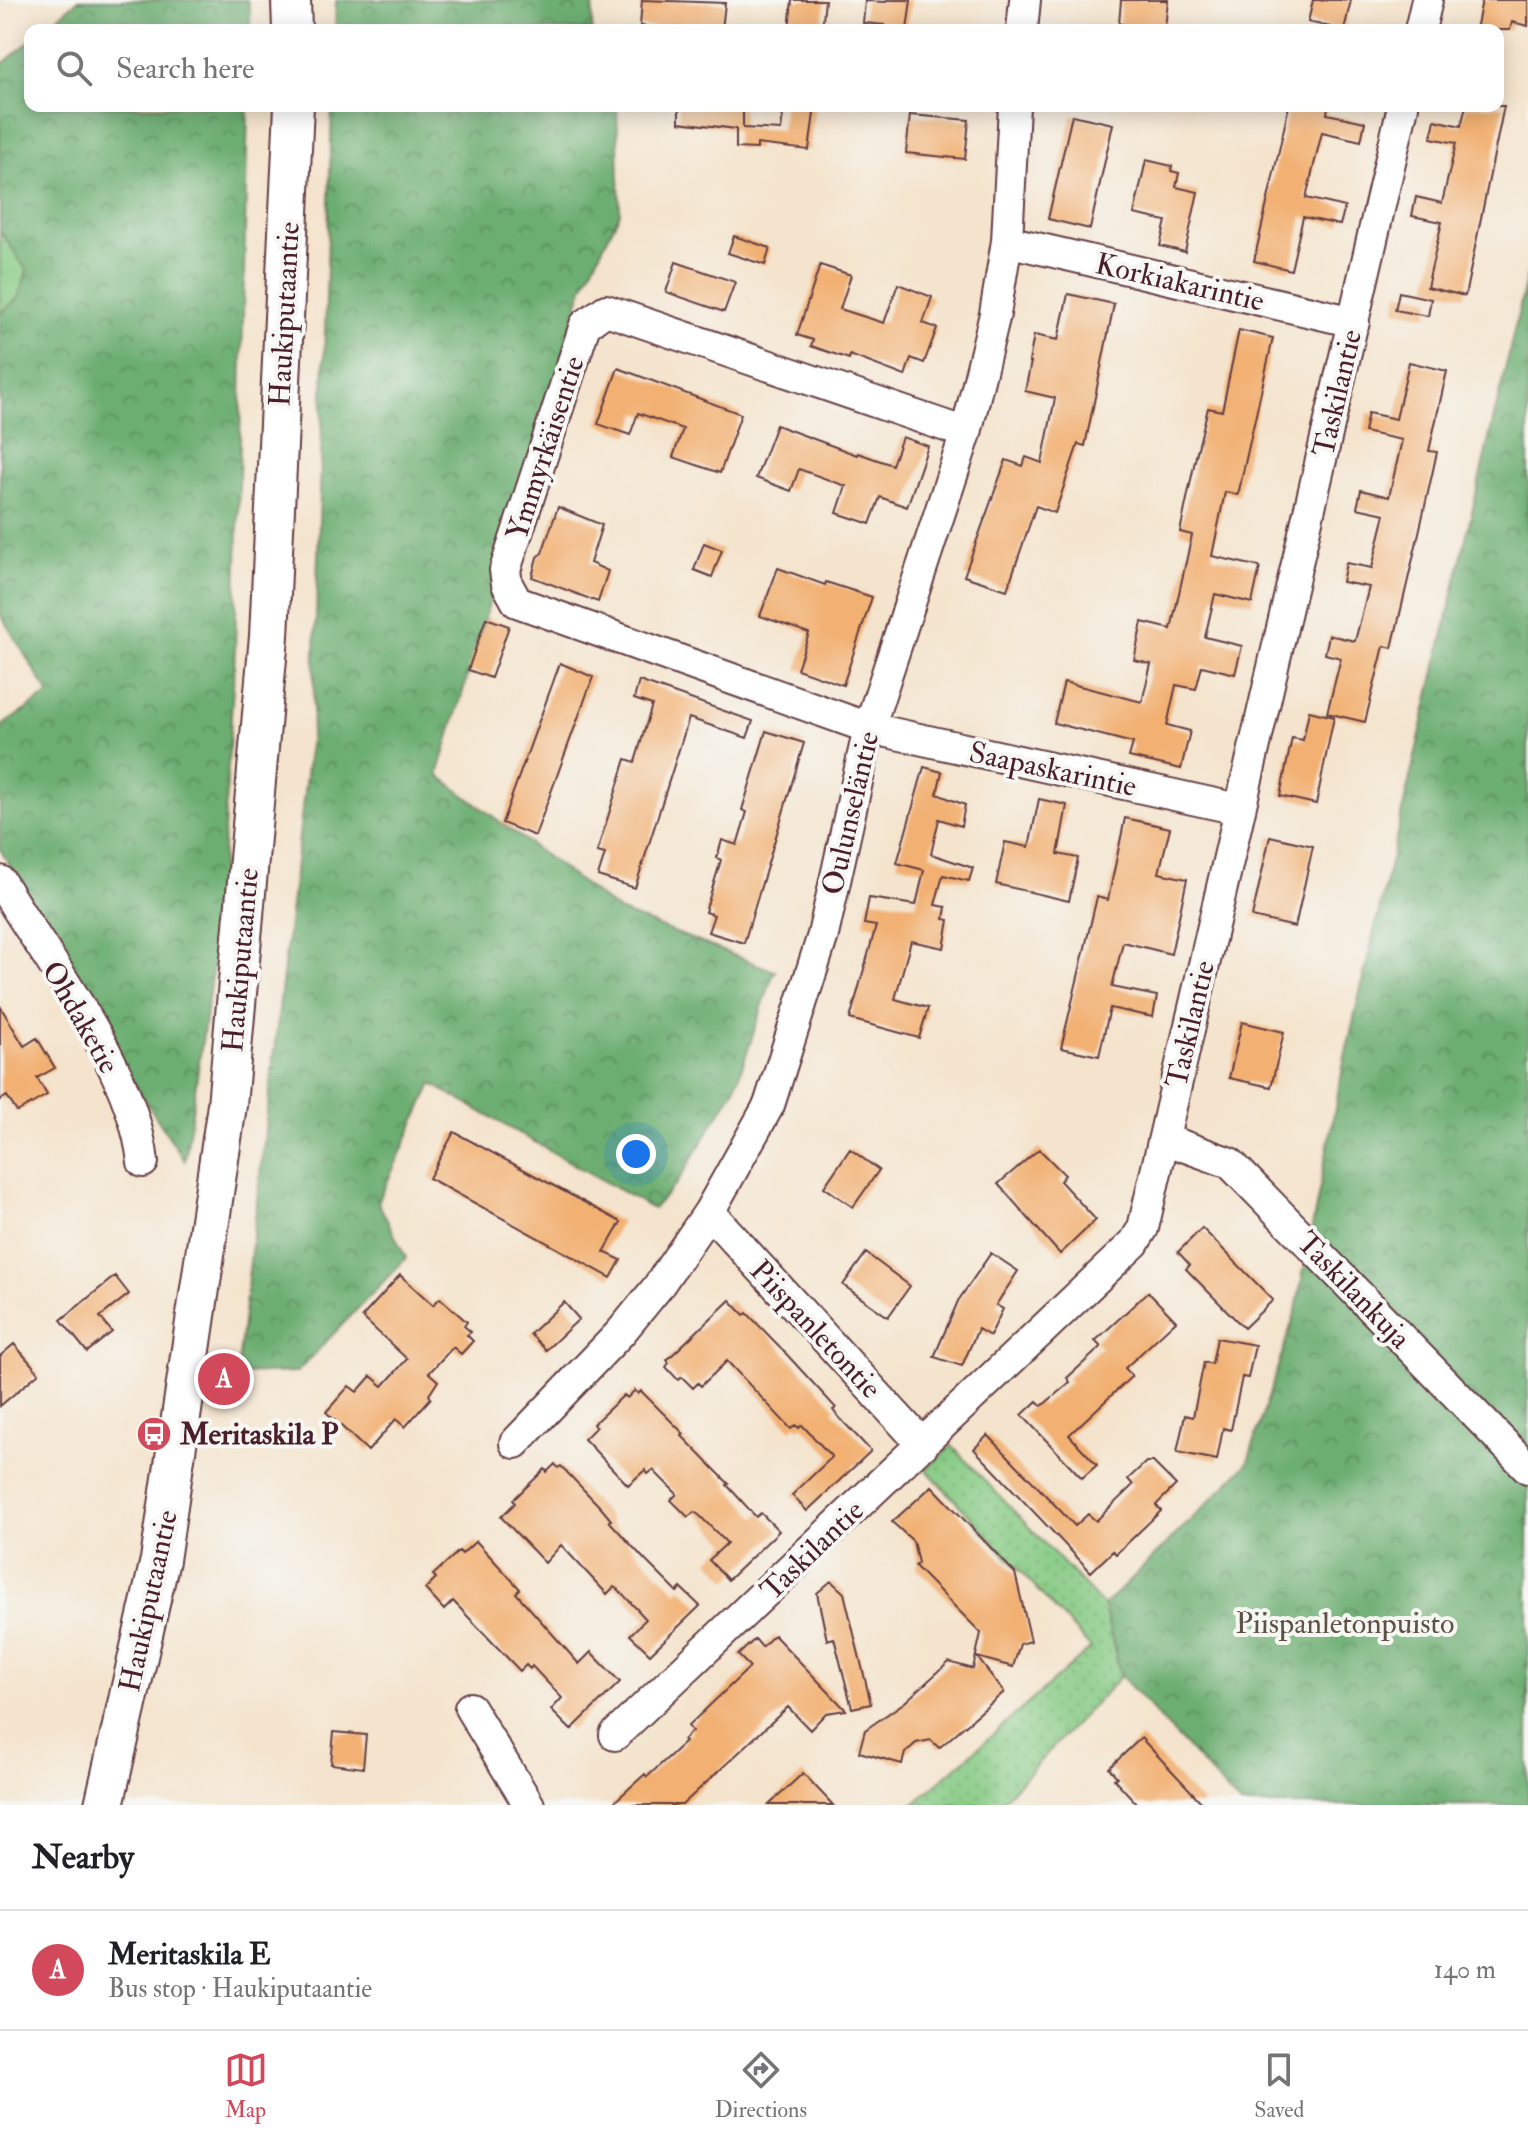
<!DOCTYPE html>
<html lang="en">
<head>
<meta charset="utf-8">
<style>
  body { margin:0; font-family:"IM FELL Double Pica",serif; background:#f6f6f6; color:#202124 }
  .you { position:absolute; left:636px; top:1154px; width:28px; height:28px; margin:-20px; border:6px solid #fff; border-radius:50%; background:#1a73e8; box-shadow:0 0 0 12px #1a73e833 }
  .badge { display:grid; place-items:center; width:52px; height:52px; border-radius:50%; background:#d1495b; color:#fff; font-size:26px; font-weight:700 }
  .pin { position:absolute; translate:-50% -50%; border:4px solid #fff; box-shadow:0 2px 8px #0006 }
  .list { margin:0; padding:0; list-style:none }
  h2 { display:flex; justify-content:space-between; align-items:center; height:104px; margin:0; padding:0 32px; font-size:34px }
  h2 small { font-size:26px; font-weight:400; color:#757577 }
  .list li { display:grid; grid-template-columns:52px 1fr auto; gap:24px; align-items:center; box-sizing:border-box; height:120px; padding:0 32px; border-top:2px solid #e0e0e0 }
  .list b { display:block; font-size:30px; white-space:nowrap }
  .list p { margin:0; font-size:26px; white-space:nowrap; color:#757577 }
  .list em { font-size:26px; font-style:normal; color:#757577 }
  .icon { flex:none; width:44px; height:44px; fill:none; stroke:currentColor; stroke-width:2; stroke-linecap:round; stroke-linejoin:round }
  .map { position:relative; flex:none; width:1528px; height:1805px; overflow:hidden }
  .search { position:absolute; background:#fff; box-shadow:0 4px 20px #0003; left:24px; right:24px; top:24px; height:88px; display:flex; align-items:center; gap:20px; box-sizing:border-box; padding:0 28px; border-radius:16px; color:#757577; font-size:30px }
  .sheet { height:224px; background:#fff }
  nav { display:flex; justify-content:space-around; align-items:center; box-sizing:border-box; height:112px; border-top:2px solid #e0e0e0; background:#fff; font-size:22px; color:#757577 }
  nav a { display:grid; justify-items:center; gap:4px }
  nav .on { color:#d1495b }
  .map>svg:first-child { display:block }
  .grass { fill:url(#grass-dots); stroke:#687457; stroke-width:2 }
  .forest { fill:url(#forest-crowns); stroke:#5b664e; stroke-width:2 }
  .park { fill:#86ca83; stroke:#687457; stroke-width:2 }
  .building { fill:#f2b173 }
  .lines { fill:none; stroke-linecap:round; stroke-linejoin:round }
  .minor-casing { stroke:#643d43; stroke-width:34 }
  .major-casing { stroke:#643d43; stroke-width:42 }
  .minor { stroke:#fff; stroke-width:30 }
  .major { stroke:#fff; stroke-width:38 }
  .labels { text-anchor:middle; stroke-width:8; stroke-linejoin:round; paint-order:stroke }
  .street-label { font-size:30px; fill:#4a1f2b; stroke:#f6f6f2 }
  .poi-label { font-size:30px; font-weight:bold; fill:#4a1f2b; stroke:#f6f6f2; text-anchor:start }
  .park-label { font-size:30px; fill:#5c5245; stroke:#f6f6f2 }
</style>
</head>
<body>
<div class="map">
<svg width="1528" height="1805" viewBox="0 0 1528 1805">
  <defs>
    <pattern id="grass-dots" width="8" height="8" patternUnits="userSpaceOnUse" patternTransform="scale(2)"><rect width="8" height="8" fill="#86ca83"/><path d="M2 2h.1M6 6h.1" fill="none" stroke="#75ad71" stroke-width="1.8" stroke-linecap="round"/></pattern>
    <pattern id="forest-crowns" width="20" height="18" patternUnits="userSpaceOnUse" patternTransform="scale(2)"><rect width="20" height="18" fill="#6cae71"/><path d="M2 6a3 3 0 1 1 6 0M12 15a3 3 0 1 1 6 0" fill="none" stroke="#5b8d5d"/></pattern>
  </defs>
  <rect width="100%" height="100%" fill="#f6f6f2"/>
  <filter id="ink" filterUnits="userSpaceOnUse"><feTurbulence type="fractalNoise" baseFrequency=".0125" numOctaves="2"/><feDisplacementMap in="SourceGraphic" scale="16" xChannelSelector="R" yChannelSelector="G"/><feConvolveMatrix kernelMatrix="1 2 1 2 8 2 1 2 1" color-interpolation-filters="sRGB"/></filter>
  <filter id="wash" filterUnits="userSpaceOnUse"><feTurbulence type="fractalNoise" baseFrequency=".006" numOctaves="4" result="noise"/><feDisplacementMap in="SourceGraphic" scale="32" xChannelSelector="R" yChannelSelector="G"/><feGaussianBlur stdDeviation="1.8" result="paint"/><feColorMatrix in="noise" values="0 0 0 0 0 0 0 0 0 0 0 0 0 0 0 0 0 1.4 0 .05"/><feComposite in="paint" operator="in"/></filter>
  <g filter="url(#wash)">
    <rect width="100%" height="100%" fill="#f4e4cd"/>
    <path class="grass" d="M952,1446L1104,1606L1121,1676L998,1805H913L1091,1648L926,1469Z"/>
    <path class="forest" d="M78,0H247L250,10V30H43Z
      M336,0H593L592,30H335Z
      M30,41V106H248L235,652L218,929L185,1161L142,1096L0,849V727L49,694L0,614V313L18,298L27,271L0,231V66Z
      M332,106H617L620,213L583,287L438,775L619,911L777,972H774L735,1088L677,1183L653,1209L432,1084L378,1202L406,1258L297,1372L237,1374L313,715Z
      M1528,271V1805H1240L1121,1676L1104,1606L1247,1464L1296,1310L1345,1057Z"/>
    <path class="park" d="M0,231L27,271L18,298L0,313Z"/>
    <g id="blocks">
      <path class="building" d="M642,0L725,3L722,30H679L640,26Z
        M792,0H825L822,30H789Z
        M887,0H911L907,30H884V25L863,23L865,1L886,2Z
        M1121,0H1168L1165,28L1119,24Z
        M1313,0H1351L1344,30L1308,22Z
        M1482,0H1528V26L1512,22L1510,30H1476Z
        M679,106H743V128L781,130L784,106H815L809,150L757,144V149L736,148V129L679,122Z
        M1289,106H1328L1327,114L1365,122L1361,141L1322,132L1306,198L1345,207L1340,225L1303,217L1291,270L1254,261Z
        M1466,106H1504L1465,296L1427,287L1442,222L1412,216L1416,197L1442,203L1456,143L1431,138L1435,120L1461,126Z
        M910,115L969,120L965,159L906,153Z
        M1072,115L1113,124L1090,229L1048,219Z
        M1146,160L1172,166L1171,171L1179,173L1176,187L1198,192L1185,252L1160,246L1166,221L1134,214Z
        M734,236L770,248L765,265L728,253Z
        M676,262L735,282L724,312L666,292Z
        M820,265L851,275L840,309L884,323L898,284L932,297L923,323L937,328L924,363L911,358L905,376L850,355L849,359L811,346L813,340L797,335Z
        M1399,292L1431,299L1428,316L1395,310Z
        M1068,294L1114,304L1085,446L1078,444L1055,513L1036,506L1007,590L964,576L1006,460L1023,466L1026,457L1042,463L1055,398L1025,391L1031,362H1029L1034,335L1058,340Z
        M1239,330L1273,338L1238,495L1225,492L1212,556L1260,567L1252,603L1215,594L1205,637L1242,646L1235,674L1202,666L1196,689L1176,685L1167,725L1190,731L1181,769L1129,757L1133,743L1054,723L1064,682L1142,702L1151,664L1134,660L1142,622L1171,629L1192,535L1180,532L1196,456L1208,408L1222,411Z
        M1409,362L1447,371L1429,451L1437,452L1421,524L1392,648L1384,646L1365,722L1327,713L1341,658L1325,654L1329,635L1355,641L1369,587L1342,582L1346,563L1372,568L1385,514L1357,508L1361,490L1389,497L1402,440L1364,432L1368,413L1396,419Z
        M618,368L741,414L720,473L673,457L683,429L638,413L630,435L598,424Z
        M776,425L857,455L858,453L892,465L902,437L928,446L907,507L880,497L870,524L837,513L846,486L799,469L791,491L756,478Z
        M558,507L602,525L590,563L608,571L598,602L532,577L537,557L542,553Z
        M704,543L722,550L712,577L694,570Z
        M778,568L825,585L826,582L872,597L843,685L797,669L809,633L760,616Z
        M486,618L509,626L491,678L468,670Z
        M560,663L593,677L535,836L502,823Z
        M639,681L753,721L747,738L689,718L635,888L598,876L605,854L597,852L626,759L635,762L652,705L634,699Z
        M1309,711L1334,717L1316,804L1280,796L1292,738L1303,740Z
        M766,731L804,743L744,943L708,932L714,915L705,912L721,860L717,858L722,840L737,845L747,812L742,810Z
        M924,767L942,772L937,794L965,805L961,826L939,819L931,854L973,868L969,881L943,875L935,905L946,907L944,919L949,920L944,948L911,941L895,999L928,1008L919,1038L850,1019L876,926L864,924L869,898L916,905L924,870L897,863Z
        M1039,799L1067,805L1058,854L1078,858L1069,901L996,884L1005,842L1029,847Z
        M1125,818L1170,828L1159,873L1187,879L1171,954L1123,942L1112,987L1157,996L1153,1017L1110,1008L1099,1056L1061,1048L1097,897L1108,900Z
        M1270,836L1313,846L1295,927L1252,917Z
        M0,1006L24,1046L37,1038L55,1068L37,1078L47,1095L17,1112L7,1096L0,1100Z
        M1242,1022L1284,1032L1271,1087L1229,1078Z
        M454,1132L621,1222L604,1252L621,1260L611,1278L429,1178Z
        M850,1149L879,1170L853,1207L824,1187Z
        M1039,1149L1065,1175L1060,1181L1096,1220L1060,1254L998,1184Z
        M1202,1228L1273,1300L1244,1328L1186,1269L1190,1265L1178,1252Z
        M866,1253L910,1286L888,1317L843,1285Z
        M991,1253L1018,1271L996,1305L1003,1309L990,1336L978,1329L962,1366L934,1357L958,1301Z
        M400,1275L433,1305L440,1298L467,1322L464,1326L471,1332L467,1335L473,1341L461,1354L453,1347L429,1373L438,1381L429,1395L431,1398L405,1427L396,1419L368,1451L326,1412L349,1386L357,1392L371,1376L383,1386L407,1359L362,1317Z
        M115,1276L129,1294L100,1317L112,1332L87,1352L61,1320Z
        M1148,1292L1176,1321L1125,1368L1132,1376L1069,1435L1097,1465L1082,1478L1022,1415L1037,1401L1042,1406L1070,1382L1067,1378L1101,1347L1095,1341Z
        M730,1300L744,1315L747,1313L779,1346L836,1408L833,1410L836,1414L871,1451L807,1511L792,1495L832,1457L802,1425L799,1428L796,1425L791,1429L727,1361L701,1386L698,1383L693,1388L682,1377L678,1380L666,1367L669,1363L667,1360Z
        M564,1302L579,1319L546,1350L530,1334Z
        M1217,1338L1255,1345L1248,1378L1242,1377L1231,1430L1223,1428L1217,1460L1177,1452L1185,1415L1193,1417L1204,1362L1212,1364Z
        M14,1344L39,1373L0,1406V1356Z
        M635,1390L638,1394L641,1391L684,1434L682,1436L729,1484L727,1485L756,1517L761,1513L779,1531L728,1580L709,1560L727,1543L699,1515L694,1512L688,1517L671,1500L677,1494L653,1470L648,1474L645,1470L628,1485L584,1439L596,1427L593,1424L624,1395L627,1398Z
        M988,1435L1075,1526L1088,1514L1096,1521L1133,1485L1128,1479L1146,1462H1153L1176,1485L1156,1505L1161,1511L1116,1554L1113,1551L1091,1572L974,1449Z
        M555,1464L558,1468L561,1466L602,1509L611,1520L609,1521L646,1561L677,1592L681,1588L700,1606L650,1654L630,1635L646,1619L620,1591L614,1587L607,1594L561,1545L545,1563L501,1517L515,1503L513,1500L545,1469L547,1472Z
        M932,1486L1015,1573L1031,1641L1020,1644L1013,1667L977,1657L1004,1692L939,1748L931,1740L916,1743L905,1753L902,1764L859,1752L865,1730L905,1702L949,1662L973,1669L981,1633L915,1566L918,1563L913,1541L892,1522Z
        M476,1541L520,1589L516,1593L579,1664L591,1652L620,1682L571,1730L551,1710L562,1698L532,1666L530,1669L526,1665L520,1671L453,1601L444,1610L425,1589L436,1578L433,1575L459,1551L462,1554Z
        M831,1581L844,1593L871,1704L852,1708L834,1638L827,1640L817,1593Z
        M774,1635L846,1710L826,1713L810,1730L788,1707L682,1805H611L645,1774L647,1777L685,1742L683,1740L692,1731L688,1726L750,1667L738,1655L755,1639L762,1647Z
        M334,1732L366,1735L363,1768L331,1764Z
        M1141,1738L1204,1805H1138L1114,1779L1117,1777L1109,1768Z
        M803,1773L833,1805H769Z"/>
    </g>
  </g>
  <g filter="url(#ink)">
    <use href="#blocks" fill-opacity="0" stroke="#643d43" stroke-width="2"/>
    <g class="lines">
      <g class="minor-casing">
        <path id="minor" d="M1022,30L1025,0
          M1420,30L1427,0
          M1007,241L1354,322
          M966,433L606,310L585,325L505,570L507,584L517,602L869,728L1238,809
          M0,881C49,964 132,1065 143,1162
          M1164,1139L1230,1163L1528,1468
          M709,1212L923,1445
          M515,1443L621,1332L657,1288L709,1212L769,1105L823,935L869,728L966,433L995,314L1007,241L1014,106
          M470,1708L529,1805
          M615,1735L1134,1243L1143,1228L1403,106"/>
      </g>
      <g class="major-casing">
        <path id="major" d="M291,0L292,30
          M104,1805L160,1560L227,1105L269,636L294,106"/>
      </g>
      <use href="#minor" class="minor"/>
      <use href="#major" class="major"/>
    </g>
  </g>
  <defs>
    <g id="bus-disc" transform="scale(1.8)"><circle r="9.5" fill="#d1495b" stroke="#f6f6f2"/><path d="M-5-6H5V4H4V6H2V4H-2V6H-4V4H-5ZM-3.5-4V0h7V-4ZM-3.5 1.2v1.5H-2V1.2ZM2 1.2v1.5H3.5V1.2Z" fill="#fff"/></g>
  </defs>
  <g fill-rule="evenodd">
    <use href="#bus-disc" x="154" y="1434"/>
  </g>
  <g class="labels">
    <g class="street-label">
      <text transform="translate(1180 282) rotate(13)" y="10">Korkiakarintie</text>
      <text transform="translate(284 314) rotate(-87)" y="10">Haukiputaantie</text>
      <text transform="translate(1337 393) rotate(-77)" y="10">Taskilantie</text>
      <text transform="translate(545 448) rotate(-72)" y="10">Ymmyrkäisentie</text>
      <text transform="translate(1053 769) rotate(12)" y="10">Saapaskarintie</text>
      <text transform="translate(850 813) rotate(-77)" y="10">Oulunseläntie</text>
      <text transform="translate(240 960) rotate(-85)" y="10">Haukiputaantie</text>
      <text transform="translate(81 1017) rotate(60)" y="10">Ohdaketie</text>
      <text transform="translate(1190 1024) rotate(-77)" y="10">Taskilantie</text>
      <text transform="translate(1354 1290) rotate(46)" y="10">Taskilankuja</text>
      <text transform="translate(816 1329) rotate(47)" y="10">Piispanletontie</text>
      <text transform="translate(812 1550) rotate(-44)" y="10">Taskilantie</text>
      <text transform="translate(148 1601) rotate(-78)" y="10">Haukiputaantie</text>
    </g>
    <g class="poi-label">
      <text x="180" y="1444">Meritaskila P</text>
    </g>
    <g class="park-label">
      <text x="1345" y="1633">Piispanletonpuisto</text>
    </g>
  </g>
</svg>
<div class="you"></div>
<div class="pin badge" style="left:224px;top:1379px">A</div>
<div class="search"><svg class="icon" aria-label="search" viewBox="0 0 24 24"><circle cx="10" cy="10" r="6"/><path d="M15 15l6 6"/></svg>Search here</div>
</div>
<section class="sheet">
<h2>Nearby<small></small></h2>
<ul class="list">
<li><span class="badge">A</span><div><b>Meritaskila E</b><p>Bus stop · Haukiputaantie</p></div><em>140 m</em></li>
</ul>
</section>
<nav>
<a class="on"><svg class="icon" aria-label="map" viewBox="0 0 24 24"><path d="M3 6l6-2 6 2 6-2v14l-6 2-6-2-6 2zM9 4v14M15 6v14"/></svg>Map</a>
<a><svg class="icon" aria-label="directions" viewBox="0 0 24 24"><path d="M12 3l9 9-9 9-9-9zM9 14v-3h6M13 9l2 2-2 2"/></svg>Directions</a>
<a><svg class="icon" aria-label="saved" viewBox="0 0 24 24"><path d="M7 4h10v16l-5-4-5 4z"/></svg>Saved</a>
</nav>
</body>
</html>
